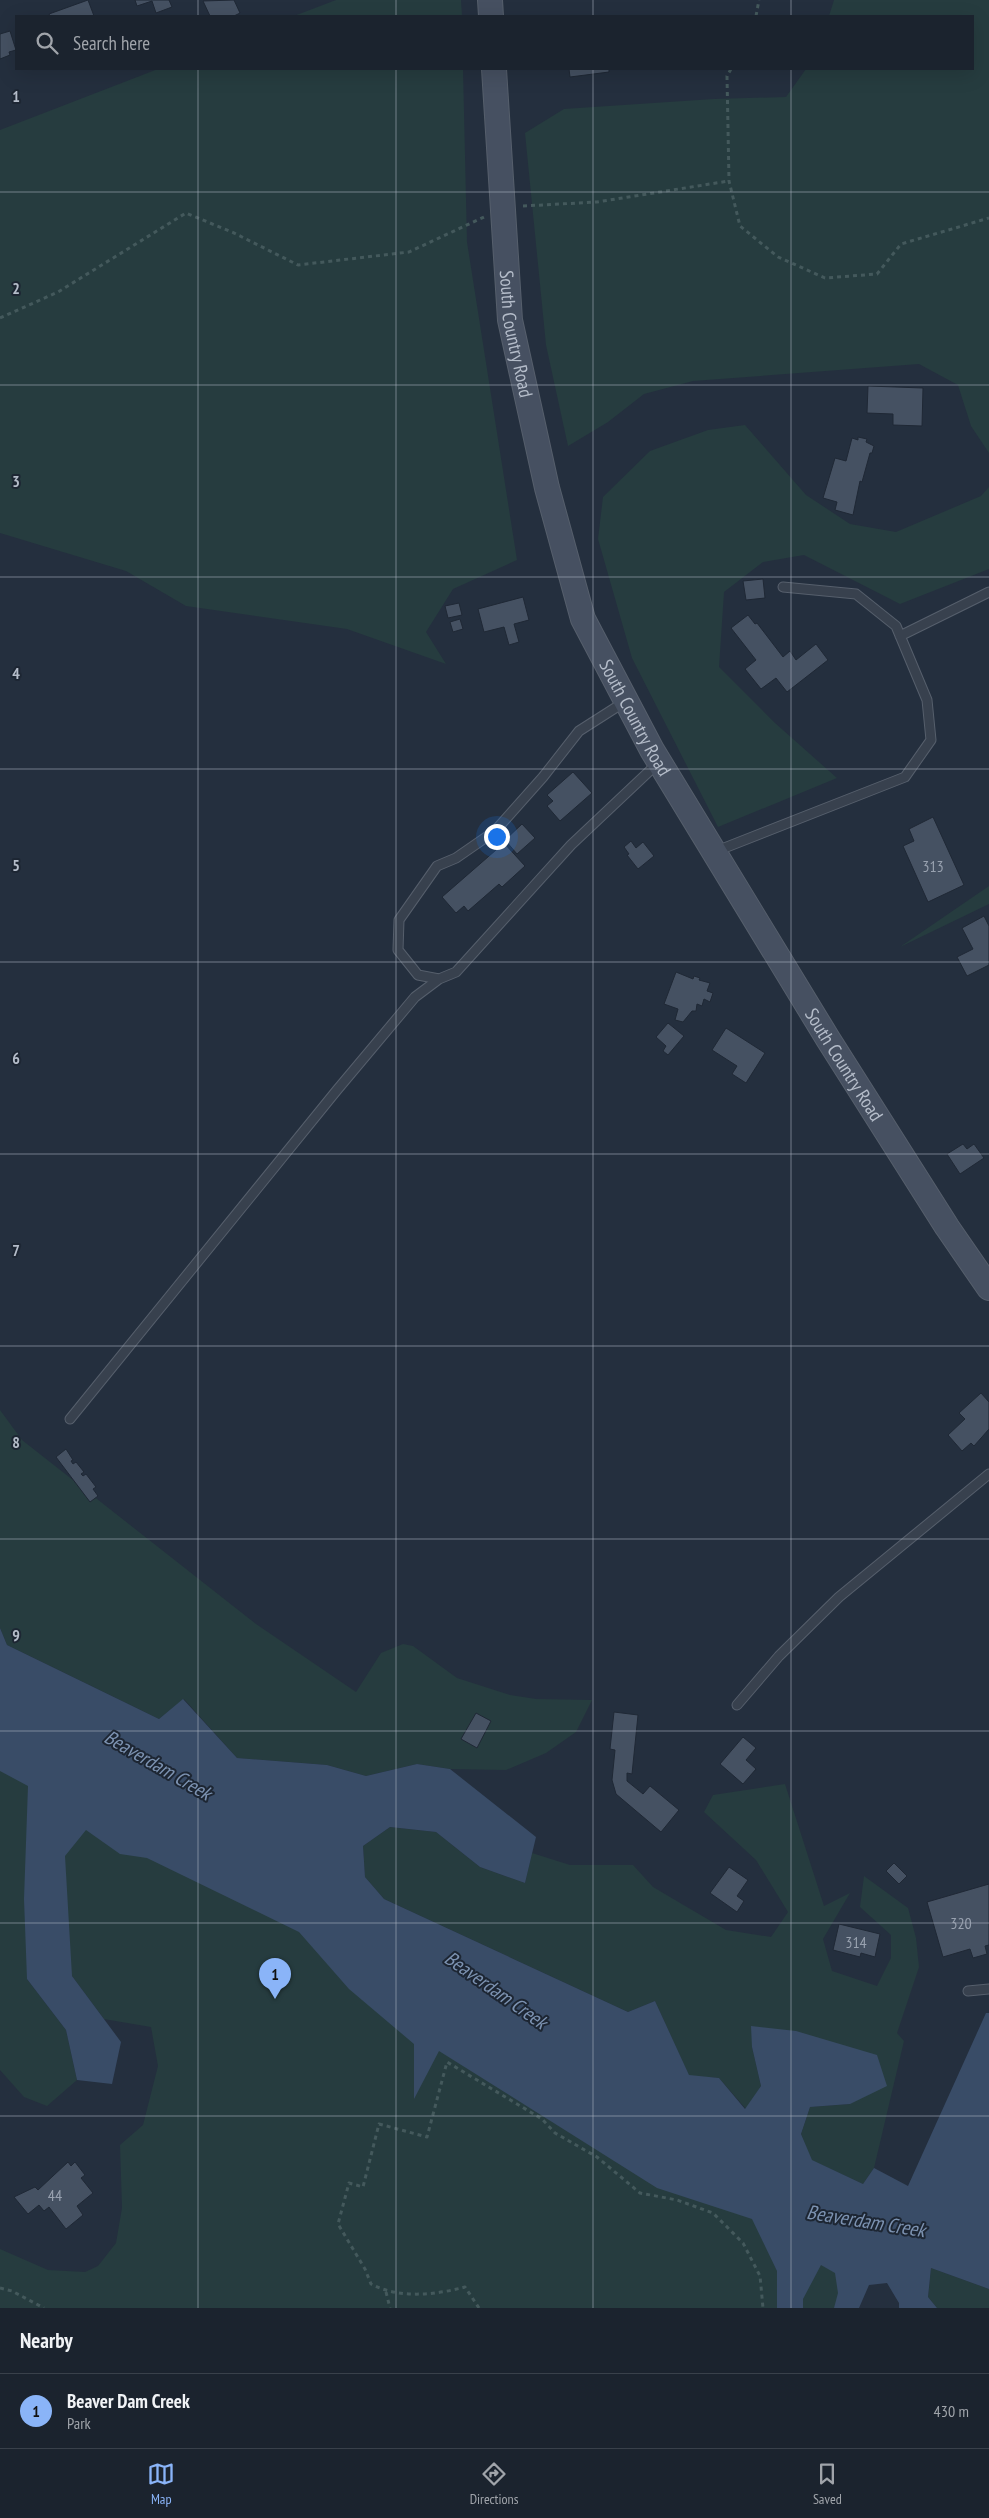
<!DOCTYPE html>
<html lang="en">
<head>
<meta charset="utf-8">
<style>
  body { margin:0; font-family:"PT Sans Narrow",sans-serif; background:#242b36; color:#f1f3f6 }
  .you { position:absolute; left:496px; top:836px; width:18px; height:18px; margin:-12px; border:4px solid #fff; border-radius:50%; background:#1a73e8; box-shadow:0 0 0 8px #1a73e833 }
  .badge { display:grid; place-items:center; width:32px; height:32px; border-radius:50%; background:#8ab4f8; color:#111; font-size:16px; font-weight:700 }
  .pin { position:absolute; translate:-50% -41px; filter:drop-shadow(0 1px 2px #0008) }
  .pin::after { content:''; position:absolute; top:26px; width:18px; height:15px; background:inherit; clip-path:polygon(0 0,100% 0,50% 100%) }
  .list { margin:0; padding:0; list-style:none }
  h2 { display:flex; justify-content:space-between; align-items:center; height:65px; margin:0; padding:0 20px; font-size:21px }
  h2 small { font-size:16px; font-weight:400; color:#a0a4aa }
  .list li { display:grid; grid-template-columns:32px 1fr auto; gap:15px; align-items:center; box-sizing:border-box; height:75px; padding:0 20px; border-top:1px solid #39404a }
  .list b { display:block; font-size:19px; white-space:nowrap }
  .list p { margin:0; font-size:16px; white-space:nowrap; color:#a0a4aa }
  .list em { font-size:16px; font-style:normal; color:#a0a4aa }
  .icon { flex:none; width:28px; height:28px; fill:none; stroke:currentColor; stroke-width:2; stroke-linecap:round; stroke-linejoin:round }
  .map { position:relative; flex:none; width:989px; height:2308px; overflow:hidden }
  .search { position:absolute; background:#1b232e; box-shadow:0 5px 20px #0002; left:15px; right:15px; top:15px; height:55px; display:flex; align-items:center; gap:12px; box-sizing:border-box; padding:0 18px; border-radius:0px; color:#a0a4aa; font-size:19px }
  .sheet { height:140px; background:#1b232e }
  nav { display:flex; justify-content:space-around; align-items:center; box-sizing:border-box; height:70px; border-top:1px solid #39404a; background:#1b232e; font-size:14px; color:#a0a4aa }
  nav a { display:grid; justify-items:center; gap:2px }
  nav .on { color:#8ab4f8 }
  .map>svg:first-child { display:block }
  .green { fill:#263c3f }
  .water { fill:#394c67 }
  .building { fill:#455162; stroke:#1f2835 }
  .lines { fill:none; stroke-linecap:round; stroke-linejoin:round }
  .lane-casing { stroke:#565f6c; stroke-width:11 }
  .secondary-casing { stroke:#565f6c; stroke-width:26 }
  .path { stroke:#44595c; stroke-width:3; stroke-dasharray:4 4; stroke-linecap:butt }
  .lane { stroke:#38414e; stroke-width:9 }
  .secondary { stroke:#465061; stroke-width:24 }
  .grid { fill:none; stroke:#b4bcc9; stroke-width:1; stroke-opacity:0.55 }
  .labels { text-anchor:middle; stroke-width:4; stroke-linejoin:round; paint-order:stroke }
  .number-label { font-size:16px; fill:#98a1af }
  .street-label { font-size:19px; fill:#b4bcc9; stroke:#1d2633 }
  .water-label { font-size:20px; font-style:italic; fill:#7c92b1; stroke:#1d2633 }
  .grid-label { font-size:16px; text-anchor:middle; font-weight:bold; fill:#b4bcc9; stroke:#1d2633; stroke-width:4; stroke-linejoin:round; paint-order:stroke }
</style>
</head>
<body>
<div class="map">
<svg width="989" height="2308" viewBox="0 0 989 2308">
  <rect width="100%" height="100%" fill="#242f3e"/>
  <path class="green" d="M336,0H461L462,16H294Z
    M834,0H989V453L971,426L958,385L919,364L693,381L644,394L608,422L568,446L546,345L525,133L564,109L714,99L786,97L806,69H973V16H829Z
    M158,69H463L467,242L517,560L453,589L426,632L446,664L347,629L186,606L126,571L0,533V130Z
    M745,425L806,495L850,524L896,532L981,496L989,487V569L900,604L804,555L763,562L724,592L719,667L775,723L837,778L718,827L632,658L598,539L603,497L650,451L708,430Z
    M989,886V904L900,947Z
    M0,1410L22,1440L256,1624L356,1692L381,1653L403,1644L413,1646L457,1678L510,1695L536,1699L592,1700L576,1732L546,1753L506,1770L450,1769L417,1764L366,1776L327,1765L237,1758L184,1699L159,1719L7,1645L0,1628Z
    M0,1743L309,1917L853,2255L849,2308H0V2249L48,2270L85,2272L98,2266L116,2243L122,2208L120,2145L143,2125L158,2066L151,2027L104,2019L72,1976L27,1979L66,2030L77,2080L47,2106L24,2097L0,2070Z
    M785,1784L824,1906L850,1893L823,1939L832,1971L877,1986L891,1958V1935L860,1907L864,1876L908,1908L916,1938L919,1967L897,2033L904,2041L874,2168L863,2184L811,2160L801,2134L810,2107L850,2104L752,2047L761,2086L746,2109L719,2078L689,2076L655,2001L628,2012L384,1899L365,1877L363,1846L390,1827L436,1832L480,1867L525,1883L532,1853L570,1865H633L653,1887L726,1930L771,1937L788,1912L756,1860L704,1812L713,1795Z
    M931,2268L989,2289V2308H937L928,2297Z"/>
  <path class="water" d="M0,1628L7,1645L159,1719L183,1699L237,1758L327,1765L366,1776L417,1764L450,1769L536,1837L525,1883L480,1867L436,1832L390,1827L363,1846L365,1877L384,1899L628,2012L655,2001L689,2075L719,2078L745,2109L761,2086L752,2047L751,2026L796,2031L877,2055L887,2086L850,2104L810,2107L801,2134L812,2160L863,2184L874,2168L908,2186L986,2013H989V2289L931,2268L928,2297L937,2308H899V2303L887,2283L869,2285L859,2308H834L838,2293L835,2273L821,2265L803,2299V2308H777V2271L752,2219L657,2188L439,2051L414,2099V2044L349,1989L299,1932L147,1858L120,1854L86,1830L65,1856L72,1976L121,2042L112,2084L77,2080L66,2030L27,1979L24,1899L28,1786L0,1771Z"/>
  <path class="building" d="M88,0L94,16H50L49,14Z
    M135,0H169L172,7L156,13L152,1L137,6Z
    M234,0L240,13L234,16H210L203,1Z
    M10,31L16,50L9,52L10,55L0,59V34Z
    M569,69H609V72L570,77Z
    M868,386L923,388L922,426L893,425V414L867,413Z
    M858,437L867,439L866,442L874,446L872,453H870L862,482L860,481L853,515L835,510L837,502L823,498L835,458L846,461L852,438L858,440Z
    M763,579L765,598L746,600L743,581Z
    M523,597L529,620L514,624L519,642L509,645L504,627L484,632L478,609Z
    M459,603L462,615L448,618L445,606Z
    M748,615L755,624L757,623L783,657L790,651L796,660L816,644L828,660L787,692L776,678L761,689L745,669L756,660L731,628Z
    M460,619L463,629L453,632L450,622Z
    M573,772L592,793L560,821L547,806L553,801L547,795Z
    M933,817L964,885L928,902L903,846L914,841L909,829Z
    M522,824L535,838L517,854L505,840Z
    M631,841L636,848L643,842L654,856L638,869L627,855L629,854L624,847Z
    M504,843L525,866L502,887L499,884L468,911L464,906L456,913L442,897Z
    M984,916L989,926V965L967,976L957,957L973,949L962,928Z
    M676,972L693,979L694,976L700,978L699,980L710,983L707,991L713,993L710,1002L704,999L702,1006L697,1004L696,1011H692L683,1022L675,1020L678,1009L664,1004Z
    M668,1023L684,1036L668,1055L663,1051L666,1046L656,1037Z
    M726,1028L765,1053L746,1083L732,1074L737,1066L712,1050Z
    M963,1144L967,1149L974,1144L984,1158L960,1174L947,1154Z
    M981,1393L989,1402V1429L974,1446L971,1443L962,1451L948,1435L965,1419L959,1413Z
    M66,1449L73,1460L71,1461L73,1464L76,1462L84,1472L81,1474L83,1476L86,1474L96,1487L93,1489L98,1496L90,1502L56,1457Z
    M614,1712L638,1715L632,1774L627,1773V1781L643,1794L650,1786L679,1810L661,1832L616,1794L612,1780L615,1750L610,1749Z
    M476,1713L491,1721L477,1748L461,1739Z
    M743,1737L756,1748L746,1760L756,1769L743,1784L720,1764Z
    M894,1863L907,1876L899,1884L886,1871Z
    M729,1867L748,1880L737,1896L744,1901L737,1912L710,1893Z
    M989,1884V1945L985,1946L987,1954L973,1958L970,1949L943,1957L927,1902Z
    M839,1924L880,1934L875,1957L861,1953L860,1957L833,1950Z
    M68,2162L71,2166L75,2162L85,2175L81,2178L93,2193L77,2206L83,2215L66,2229L49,2207L44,2211L39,2205L28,2214L14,2197L35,2187L38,2190Z"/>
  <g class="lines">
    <g class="lane-casing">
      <path id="lane" d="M900,636L989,592
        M626,701L579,731L543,777L495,831L456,858L437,866L399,920L398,950L418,975L439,979L456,972L571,845L659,762
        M714,852L905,777L931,740L927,700L896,626L856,594L783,587
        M70,1419L337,1090L415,997L439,979
        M737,1705L779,1656L839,1597L989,1474
        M968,1991L989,1989"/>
    </g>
    <g class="secondary-casing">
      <g id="secondary">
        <path d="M490,0L491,16"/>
        <path id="s1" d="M494,69L510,320L547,488L583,619L652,750L828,1039L947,1227L989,1288"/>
      </g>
    </g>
    <path class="path" d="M756,16L759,0
      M731,69L727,76L729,181L740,226L778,257L825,278L877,274L901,244L989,218
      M523,206L597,202L729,181
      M0,318L58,292L186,213L234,233L298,265L409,252L484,217
      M0,2288L12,2291L44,2308
      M386,2292L390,2308
      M479,2308L465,2287C435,2295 399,2299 371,2284L365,2269L338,2224L349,2183L363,2187L379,2124L427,2137L447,2062L542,2119L555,2133L597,2157L640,2193L677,2200L713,2213L743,2243L760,2276L763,2308"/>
    <use href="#lane" class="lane"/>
    <use href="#secondary" class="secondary"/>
  </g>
  <path class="grid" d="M198,0V16M396,0V16M593,0V16M791,0V16M198,69V2308M396,69V2308M593,69V2308M791,69V2308M0,192H989M0,385H989M0,577H989M0,769H989M0,962H989M0,1154H989M0,1346H989M0,1539H989M0,1731H989M0,1923H989M0,2116H989"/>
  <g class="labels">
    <g class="number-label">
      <text x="933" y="872">313</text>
      <text x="961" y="1929">320</text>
      <text x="856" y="1948">314</text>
      <text x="55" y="2201">44</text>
    </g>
    <g class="street-label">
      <text dy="7" stroke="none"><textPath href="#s1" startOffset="266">South Country Road</textPath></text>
      <text dy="7" stroke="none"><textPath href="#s1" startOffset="671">South Country Road</textPath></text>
      <text dy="7" stroke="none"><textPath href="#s1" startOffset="1076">South Country Road</textPath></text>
    </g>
    <g class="water-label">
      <text transform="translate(158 1765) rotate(30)" y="7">Beaverdam Creek</text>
      <text transform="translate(496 1990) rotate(35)" y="7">Beaverdam Creek</text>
      <text transform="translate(866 2221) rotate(9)" y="7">Beaverdam Creek</text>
    </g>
  </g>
  <g class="grid-label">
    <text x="16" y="102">1</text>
    <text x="16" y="294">2</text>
    <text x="16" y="487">3</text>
    <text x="16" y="679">4</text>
    <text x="16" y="871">5</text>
    <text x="16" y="1064">6</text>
    <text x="16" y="1256">7</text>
    <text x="16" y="1448">8</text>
    <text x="16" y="1641">9</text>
  </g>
</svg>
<div class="you"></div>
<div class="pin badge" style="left:275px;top:1999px">1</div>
<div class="search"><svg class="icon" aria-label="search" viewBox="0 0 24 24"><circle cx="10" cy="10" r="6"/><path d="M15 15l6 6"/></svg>Search here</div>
</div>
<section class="sheet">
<h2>Nearby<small></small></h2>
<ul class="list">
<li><span class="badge">1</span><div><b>Beaver Dam Creek</b><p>Park</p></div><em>430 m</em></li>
</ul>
</section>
<nav>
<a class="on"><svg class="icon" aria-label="map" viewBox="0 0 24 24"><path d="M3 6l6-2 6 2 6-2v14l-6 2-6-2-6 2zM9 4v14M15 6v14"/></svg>Map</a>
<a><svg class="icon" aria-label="directions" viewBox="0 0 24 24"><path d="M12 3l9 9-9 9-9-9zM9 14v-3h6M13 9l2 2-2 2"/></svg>Directions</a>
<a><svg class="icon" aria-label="saved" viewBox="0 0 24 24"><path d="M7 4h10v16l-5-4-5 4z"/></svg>Saved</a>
</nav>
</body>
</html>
